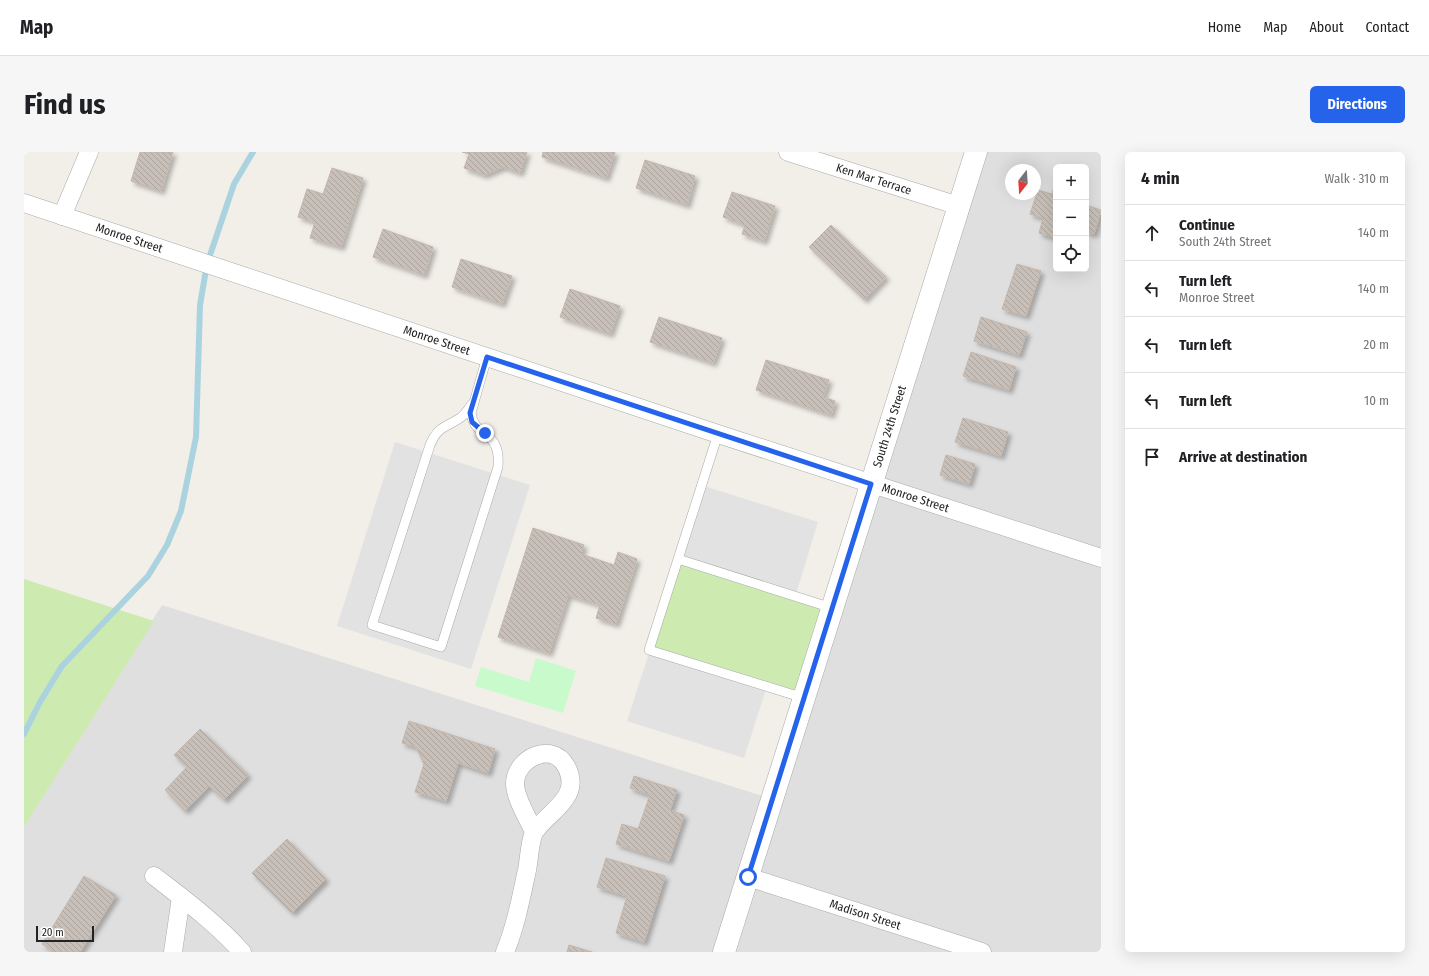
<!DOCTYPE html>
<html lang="en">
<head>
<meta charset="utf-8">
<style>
  body { margin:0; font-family:"Fira Sans Condensed",sans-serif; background:#f6f6f6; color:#202124 }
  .controls { position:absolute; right:12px; top:12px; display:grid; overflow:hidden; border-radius:6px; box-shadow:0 4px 16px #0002 }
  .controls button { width:36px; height:36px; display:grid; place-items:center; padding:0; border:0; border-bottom:1px solid #e0e0e0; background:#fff; color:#202124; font:20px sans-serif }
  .compass { position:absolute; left:981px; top:12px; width:36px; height:36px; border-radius:50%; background:#fff; box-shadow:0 4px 16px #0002; rotate:197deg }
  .scale { position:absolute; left:12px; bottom:10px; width:58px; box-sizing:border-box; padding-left:4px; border:2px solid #222; border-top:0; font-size:11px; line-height:14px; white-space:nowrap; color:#222; -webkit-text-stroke:3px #fff; paint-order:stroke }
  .stop { position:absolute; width:12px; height:12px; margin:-9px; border:3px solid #2563eb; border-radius:50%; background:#fff }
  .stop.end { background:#2563eb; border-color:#fff; box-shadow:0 1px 4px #0008 }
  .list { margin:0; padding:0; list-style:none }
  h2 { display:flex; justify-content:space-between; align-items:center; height:52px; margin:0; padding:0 16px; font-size:17px }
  h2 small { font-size:13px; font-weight:400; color:#757577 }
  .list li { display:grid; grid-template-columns:26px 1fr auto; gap:12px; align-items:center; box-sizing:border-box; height:56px; padding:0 16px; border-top:1px solid #e0e0e0 }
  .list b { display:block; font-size:15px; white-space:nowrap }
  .list p { margin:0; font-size:13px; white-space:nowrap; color:#757577 }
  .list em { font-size:13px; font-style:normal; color:#757577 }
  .icon { flex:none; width:22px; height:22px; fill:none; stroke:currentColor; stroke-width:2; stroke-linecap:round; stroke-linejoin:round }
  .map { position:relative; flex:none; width:1077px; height:800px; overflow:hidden; border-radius:6px }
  header { display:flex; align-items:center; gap:24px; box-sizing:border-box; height:56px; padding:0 20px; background:#fff; border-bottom:1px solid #e0e0e0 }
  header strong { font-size:19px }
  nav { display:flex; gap:22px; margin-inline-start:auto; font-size:14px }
  .intro { display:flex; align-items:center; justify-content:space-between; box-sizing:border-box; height:96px; padding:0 24px }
  h1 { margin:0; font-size:28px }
  .button { padding:10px 18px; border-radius:6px; background:#2563eb; color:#fff; font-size:14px; font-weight:700 }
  main { display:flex; gap:24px; padding:0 24px }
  aside { flex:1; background:#fff; border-radius:6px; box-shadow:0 4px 16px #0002 }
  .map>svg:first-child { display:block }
  .residential { fill:#e0dfdf; fill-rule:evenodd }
  .grass { fill:#cdebb0 }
  .park { fill:#c8facc }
  .parking { fill:#e2e2e2 }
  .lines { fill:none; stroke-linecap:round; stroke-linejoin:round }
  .stream { stroke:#aad3df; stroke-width:6 }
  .building { fill:url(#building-back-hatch); stroke:#c4b6ab; filter:url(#shadow) }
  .service-casing { stroke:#a9a9a9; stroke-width:10 }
  .minor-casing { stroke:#a9a9a9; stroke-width:19 }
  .tertiary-casing { stroke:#a9a9a9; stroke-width:23 }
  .service { stroke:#fff; stroke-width:9 }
  .minor { stroke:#fff; stroke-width:18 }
  .tertiary { stroke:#fff; stroke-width:22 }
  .route { stroke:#2563eb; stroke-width:5 }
  .labels { text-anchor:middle; stroke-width:3; stroke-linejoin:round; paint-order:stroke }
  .street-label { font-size:12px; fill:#222; stroke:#fff }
</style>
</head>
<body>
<header>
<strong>Map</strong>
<nav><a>Home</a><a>Map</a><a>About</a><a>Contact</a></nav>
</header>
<div class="intro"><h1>Find us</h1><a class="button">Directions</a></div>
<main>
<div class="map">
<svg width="1077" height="800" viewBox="0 0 1077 800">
  <defs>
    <pattern id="building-back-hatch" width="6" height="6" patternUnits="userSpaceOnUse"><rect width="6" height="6" fill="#c7bfb8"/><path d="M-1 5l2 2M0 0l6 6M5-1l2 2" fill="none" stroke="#aba49e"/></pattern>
    <filter id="shadow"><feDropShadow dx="3.5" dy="3.5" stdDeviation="2" flood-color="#0004"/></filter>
  </defs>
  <rect width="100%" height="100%" fill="#f2efe9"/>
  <path class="residential" d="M952,0H1077V800H0V675L138,453L748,647ZM1032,15H1062V117H1032ZM987,18H1011V42H987Z"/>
  <path class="grass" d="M654,407L808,457L780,546L625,498Z
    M0,427L130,469L0,675Z"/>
  <path class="park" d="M512,506L552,519L539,561L451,534L457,515L505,530Z"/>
  <path class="parking" d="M371,290L506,333L447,517L313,474Z
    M677,333L794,370L771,445L654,407Z
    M625,501L742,537L720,606L603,569Z"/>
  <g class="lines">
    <path class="stream" d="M0,582L16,550L38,514L124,424L143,393L157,359L172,285L176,153L183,112L210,32L229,0"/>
  </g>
  <path class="building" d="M116,0H149L137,39L107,29Z
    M438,0H503L496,21L479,15L460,23L440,16L445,2Z
    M519,0H591L582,26L518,5Z
    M621,8L671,24L663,53L612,36Z
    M308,16L339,26L317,95L286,86L291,70L274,65L283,37L299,42Z
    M1031,32H1032V86L1015,81L1019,66L1006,62L1014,38L1028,42Z
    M708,40L751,54L740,89L718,82L721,73L699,65Z
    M1062,53L1077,58L1070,82L1062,80Z
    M807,73L862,125L840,148L785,95Z
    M359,77L409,95L400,123L349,105Z
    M437,107L488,124L478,152L428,135Z
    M993,112L1017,119L1002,164L978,157Z
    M546,137L596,154L586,182L536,165Z
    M635,165L698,186L689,211L626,190Z
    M957,165L1003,180L995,203L950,189Z
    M947,200L992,215L985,238L939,224Z
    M742,208L805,228L799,245L811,249L807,263L732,238Z
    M939,266L984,280L977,304L931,290Z
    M922,303L951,312L945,332L916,323Z
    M509,376L560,393L557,402L590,413L594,400L613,407L592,472L572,466L576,453L544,443L525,501L474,485Z
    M385,569L471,597L464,621L434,611L422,649L391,640L400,612L392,595L378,591Z
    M176,577L224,623L200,648L185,634L161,659L141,638L163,615L150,603Z
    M610,624L653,638L646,658L660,663L645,709L592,692L598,672L614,677L626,643L606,636Z
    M263,687L302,727L268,761L228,721Z
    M582,706L641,724L620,790L592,781L603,744L573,735Z
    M60,724L92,743L56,800H31L18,792Z
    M545,793L568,800H543Z"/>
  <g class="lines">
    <g class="service-casing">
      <path id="service" d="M448,252C444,257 441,263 436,266C421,276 414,274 406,293L348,473L417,495L474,315C477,276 451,288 447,261L463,205
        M694,282L625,498L780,546
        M654,407L808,456"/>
    </g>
    <g class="minor-casing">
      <g id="minor">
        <path id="s1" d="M764,0L935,54"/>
        <path id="s2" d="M0,51L694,282L1077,406"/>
        <path d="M38,64L65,0"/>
        <path d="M130,724C161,748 192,771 218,800"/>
        <path id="s3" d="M724,725L958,800"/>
        <path d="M149,800L157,745"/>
        <path d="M481,800C492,773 497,746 503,718C505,709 506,686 511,679C525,659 559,645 542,614C528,589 491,606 491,632C491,646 505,668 510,680"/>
      </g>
    </g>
    <g class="tertiary-casing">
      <g id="tertiary">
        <path id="s4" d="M700,800L952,0"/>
      </g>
    </g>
    <use href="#service" class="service"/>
    <use href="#minor" class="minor"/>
    <use href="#tertiary" class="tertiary"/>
  </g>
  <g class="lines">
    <path class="route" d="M461,281L448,270L446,261L463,205L847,332L724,725"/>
  </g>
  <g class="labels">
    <g class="street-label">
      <text dy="4" stroke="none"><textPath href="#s1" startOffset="90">Ken Mar Terrace</textPath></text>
      <text dy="4" stroke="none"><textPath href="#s2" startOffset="111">Monroe Street</textPath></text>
      <text dy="4" stroke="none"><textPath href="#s2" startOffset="435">Monroe Street</textPath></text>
      <text dy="4" stroke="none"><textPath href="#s4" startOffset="551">South 24th Street</textPath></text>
      <text dy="4" stroke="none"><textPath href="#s2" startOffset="939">Monroe Street</textPath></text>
      <text dy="4" stroke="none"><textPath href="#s3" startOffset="123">Madison Street</textPath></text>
    </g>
  </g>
</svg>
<div class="controls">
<button>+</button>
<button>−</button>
<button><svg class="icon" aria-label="locate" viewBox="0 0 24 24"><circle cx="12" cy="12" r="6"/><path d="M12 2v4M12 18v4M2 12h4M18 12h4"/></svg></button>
</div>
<svg class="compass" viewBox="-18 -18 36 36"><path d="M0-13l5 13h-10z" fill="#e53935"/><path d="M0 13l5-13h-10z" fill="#757577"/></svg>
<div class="scale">20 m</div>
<div class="stop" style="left:724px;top:725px"></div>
<div class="stop end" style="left:461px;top:281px"></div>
</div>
<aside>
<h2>4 min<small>Walk · 310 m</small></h2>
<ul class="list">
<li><svg class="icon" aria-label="ahead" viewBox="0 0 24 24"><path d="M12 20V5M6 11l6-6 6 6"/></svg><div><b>Continue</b><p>South 24th Street</p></div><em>140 m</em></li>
<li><svg class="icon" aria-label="left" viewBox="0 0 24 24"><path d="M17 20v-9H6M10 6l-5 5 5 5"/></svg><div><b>Turn left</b><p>Monroe Street</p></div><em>140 m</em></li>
<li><svg class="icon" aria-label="left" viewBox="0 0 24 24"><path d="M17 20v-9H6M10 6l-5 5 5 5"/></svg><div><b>Turn left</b></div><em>20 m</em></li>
<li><svg class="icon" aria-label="left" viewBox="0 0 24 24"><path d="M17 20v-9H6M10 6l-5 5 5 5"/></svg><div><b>Turn left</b></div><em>10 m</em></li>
<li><svg class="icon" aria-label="arrive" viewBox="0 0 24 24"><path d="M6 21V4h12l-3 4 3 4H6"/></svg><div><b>Arrive at destination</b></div></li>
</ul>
</aside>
</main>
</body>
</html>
